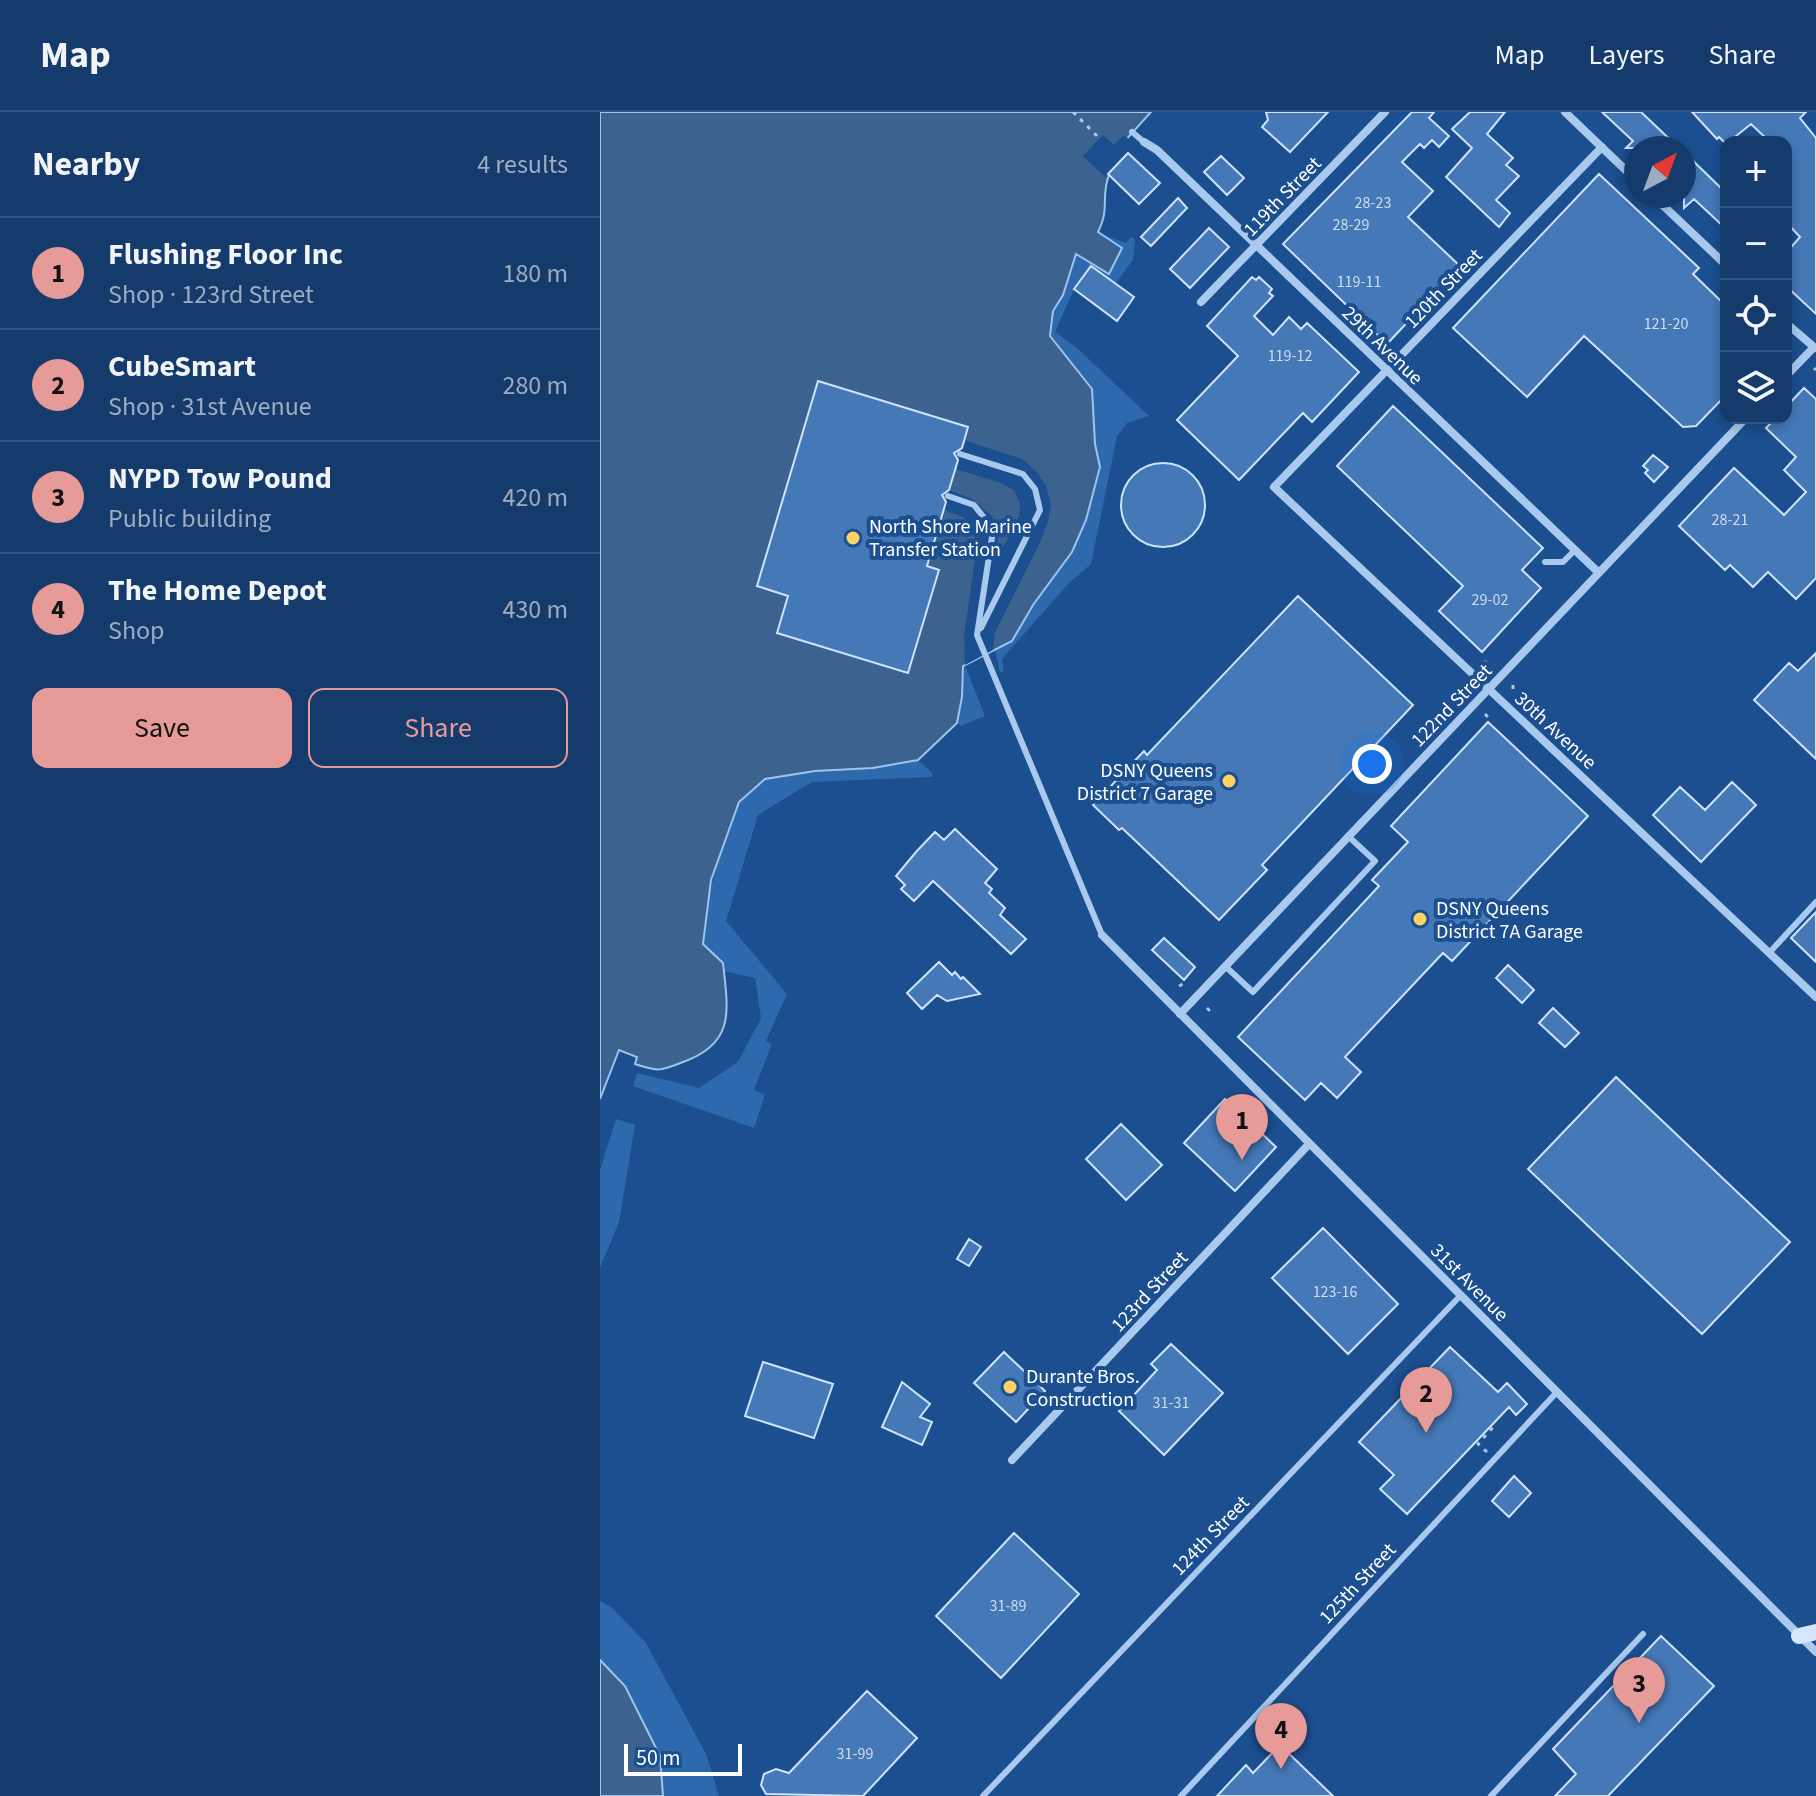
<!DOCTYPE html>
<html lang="en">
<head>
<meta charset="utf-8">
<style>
  body { margin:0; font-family:"Source Sans 3",sans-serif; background:#214673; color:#f1f3f6 }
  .controls { position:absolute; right:24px; top:24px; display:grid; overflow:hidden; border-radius:16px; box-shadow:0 4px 12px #0003 }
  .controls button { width:72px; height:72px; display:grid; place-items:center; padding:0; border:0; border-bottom:2px solid #33557e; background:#143b6b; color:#f1f3f6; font:40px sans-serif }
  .compass { position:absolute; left:1024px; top:24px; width:72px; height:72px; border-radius:50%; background:#143b6b; box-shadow:0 4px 12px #0003; rotate:41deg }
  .scale { position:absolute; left:24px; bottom:20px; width:118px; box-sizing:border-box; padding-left:8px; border:4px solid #fff; border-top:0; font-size:22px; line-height:28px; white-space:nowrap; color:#fff; -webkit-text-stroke:6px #1b4f8f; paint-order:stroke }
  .you { position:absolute; left:772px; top:652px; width:28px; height:28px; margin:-20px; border:6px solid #fff; border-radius:50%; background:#1a73e8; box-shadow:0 0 0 12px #1a73e833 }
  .badge { display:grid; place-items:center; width:52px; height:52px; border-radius:50%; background:#e69b98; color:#111; font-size:26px; font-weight:700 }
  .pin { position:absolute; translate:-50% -66px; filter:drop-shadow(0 2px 4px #0008) }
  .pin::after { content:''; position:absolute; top:42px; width:28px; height:24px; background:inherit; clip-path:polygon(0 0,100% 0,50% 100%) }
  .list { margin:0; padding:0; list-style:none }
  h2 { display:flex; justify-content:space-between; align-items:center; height:104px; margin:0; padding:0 32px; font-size:34px }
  h2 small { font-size:26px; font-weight:400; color:#9dadc1 }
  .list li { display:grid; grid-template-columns:52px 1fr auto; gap:24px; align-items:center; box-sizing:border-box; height:112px; padding:0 32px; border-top:2px solid #33557e }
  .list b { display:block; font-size:30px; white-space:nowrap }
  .list p { margin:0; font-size:26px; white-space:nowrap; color:#9dadc1 }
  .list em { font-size:26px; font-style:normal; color:#9dadc1 }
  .actions { display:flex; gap:16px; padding:24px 32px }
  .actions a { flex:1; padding:18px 0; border:2px solid #e69b98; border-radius:16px; text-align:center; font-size:28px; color:#e69b98 }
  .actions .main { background:#e69b98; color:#111 }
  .icon { flex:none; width:44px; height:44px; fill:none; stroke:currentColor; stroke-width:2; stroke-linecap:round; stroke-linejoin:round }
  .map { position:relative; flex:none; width:1216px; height:1684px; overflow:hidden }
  header { display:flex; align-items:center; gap:48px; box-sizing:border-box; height:112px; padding:0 40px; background:#143b6b; border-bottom:2px solid #33557e }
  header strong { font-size:38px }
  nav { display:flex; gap:44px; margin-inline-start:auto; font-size:28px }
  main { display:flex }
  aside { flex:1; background:#143b6b }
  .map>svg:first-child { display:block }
  .green { fill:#2e69ad }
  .water { fill:#3c6290; stroke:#9cc4f0; stroke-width:2 }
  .pier { fill:#1b4f8f }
  .building { fill:#4478b7; stroke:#cfe3fa; stroke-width:2 }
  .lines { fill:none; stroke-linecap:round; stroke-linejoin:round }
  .path { stroke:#a9c9ee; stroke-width:3; stroke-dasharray:4 6; stroke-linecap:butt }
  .lane { stroke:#a9c9ee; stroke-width:6 }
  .street { stroke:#a9c9ee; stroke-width:8 }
  .secondary { stroke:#d6e6fa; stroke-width:16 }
  .poi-dot { fill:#ffd166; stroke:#1b4f8f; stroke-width:3 }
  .labels { text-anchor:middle; stroke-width:8; stroke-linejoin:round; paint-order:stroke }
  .number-label { font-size:16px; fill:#d0dded }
  .street-label { font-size:20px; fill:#fff; stroke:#1b4f8f }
  .poi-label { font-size:20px; fill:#fff; stroke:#1b4f8f; text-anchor:start }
</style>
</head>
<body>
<header>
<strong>Map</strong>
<nav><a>Map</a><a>Layers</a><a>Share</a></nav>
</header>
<main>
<aside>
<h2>Nearby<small>4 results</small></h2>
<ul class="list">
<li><span class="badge">1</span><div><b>Flushing Floor Inc</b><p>Shop · 123rd Street</p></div><em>180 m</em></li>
<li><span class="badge">2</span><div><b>CubeSmart</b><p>Shop · 31st Avenue</p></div><em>280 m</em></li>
<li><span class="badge">3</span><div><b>NYPD Tow Pound</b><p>Public building</p></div><em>420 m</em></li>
<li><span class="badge">4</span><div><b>The Home Depot</b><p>Shop</p></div><em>430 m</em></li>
</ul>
<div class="actions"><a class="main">Save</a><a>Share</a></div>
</aside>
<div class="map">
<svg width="1216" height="1684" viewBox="0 0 1216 1684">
  <rect width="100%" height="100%" fill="#1b4f8f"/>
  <path class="green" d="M498,121L526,131L531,125L535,128L533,148L515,172L490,154L474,177L455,220L477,236L549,304L527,311L517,324L491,452L469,471L402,547L404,559L400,561L395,537L412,529L433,493L472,440L500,355L495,332L492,277L450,224L453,198L463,183L476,142L509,162Z
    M365,553L385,604L361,614L357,611Z
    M318,648L333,662L331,665L212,670L158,703L126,809L187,882L166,929L172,932L154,978L165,983L154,1016L33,974L37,961L99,976L138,950L161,906L155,866L124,859L123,851L103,833C108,790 121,685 166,667C192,657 241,658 269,657C285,655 302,651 318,648Z
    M16,1007L35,1013L19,1110L0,1156V1058Z
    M0,1489L11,1495L46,1531L106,1642L119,1684H63L60,1644L25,1574L0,1548Z"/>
  <path class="water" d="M0,0H551L513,42C514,57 508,61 506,74C503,95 508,99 498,120L522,136L509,162L476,142L463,183L453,199L450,224L492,277L495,332L500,355L486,408L472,440L433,493L412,529L363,554L362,585L357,611L318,648L273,656L215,659L165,667L139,690L111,768L103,832L123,851C128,898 136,931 83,950C61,959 58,960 35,952L37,945L19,938L0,987Z
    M0,1548L25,1574L60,1644L63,1684H0Z"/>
  <path class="pier" d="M503,23L514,33L524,23L530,28L517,43V52L505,65L483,44Z
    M364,328L422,347L437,360L446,374L451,393L448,410L441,428L395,520L393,538L365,553L364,524L378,426L372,413L363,405L344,398L349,378L372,387L392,404L397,418L399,444L419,404L420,392L414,378L401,371L356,357Z"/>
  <path class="building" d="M666,0H728L690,40L662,15L668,8Z
    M812,0H834L829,6L849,24L839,35L832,28L824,36L820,32L802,50L833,79L808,105L860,154L787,232L683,132Z
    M870,0H905L887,22L913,46L906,53L919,64L896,88L910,101L899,115L846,65L872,36L852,17Z
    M1002,0H1041L1079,36H1026L1033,29Z
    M1092,0H1206L1200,6L1216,26V202L1186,174V141L1200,125L1186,110V30H1170L1151,12L1126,32L1119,25L1117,27Z
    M1084,40L1126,81V117L1094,87L1084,96Z
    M528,41L560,71L539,92L508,62Z
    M621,44L644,66L627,83L604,60Z
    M999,62L1099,156L1093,162L1126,194V283L1096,314L1083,315L984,224L927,285L853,216Z
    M578,86L587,96L551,134L541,125Z
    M609,116L629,135L590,176L570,157Z
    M491,154L534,185L517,209L474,177Z
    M652,165L656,168L659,165L672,177L669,181L673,184L654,204L673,223L689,205L701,217L707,211L759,260L712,310L703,301L639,368L577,308L638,244L607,214Z
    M218,269L368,315L362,336L354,341L358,348L349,378L342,383L346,390L327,454L339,458L308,561L177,521L188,484L157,474Z
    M1204,276L1216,287V466L1196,487L1168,460L1153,475L1130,453L1125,458L1079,414L1134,356L1184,403L1206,380L1184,358L1196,345L1166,316L1176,306H1186V295Z
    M793,294L943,436L922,458L941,476L882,540L839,499L863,474L737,354Z
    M1053,343L1068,355L1054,370L1045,361L1048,358L1043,354Z
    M521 393a42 42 0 1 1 84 0a42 42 0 1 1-84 0Z
    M698,484L813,593L662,753L667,758L619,808L522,716L519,718L493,693L544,639L547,643Z
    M1216,541V647L1154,588L1189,551L1198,559Z
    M888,610L988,704L852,849L843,841L745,945L761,960L737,986L721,971L705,988L638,925L779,774L772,768L808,730L791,714Z
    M1132,670L1156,693L1101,750L1053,703L1080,675L1105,698Z
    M355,717L397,757L385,771L392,777L389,781L405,796L400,803L426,827L411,842L333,769L314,789L301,777L305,773L296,764L316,740L335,720L344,728Z
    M1216,800V850L1191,826Z
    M564,826L595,855L584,868L552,838Z
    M339,850L352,863L355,860L361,867L363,865L380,882L347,889L337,883L322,897L307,881Z
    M908,853L934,878L922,891L896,866Z
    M953,896L979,921L965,935L939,911Z
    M1016,965L1190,1130L1102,1222L928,1057Z
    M625,987L676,1035L635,1079L584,1031Z
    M521,1012L562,1053L526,1088L486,1047Z
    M723,1116L798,1192L748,1242L672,1166Z
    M369,1127L381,1135L369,1154L357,1147Z
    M571,1232L623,1281L564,1343L519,1299L557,1258L551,1252Z
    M850,1235L898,1280L907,1271L927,1292L916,1303L909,1295L807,1402L780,1377L794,1363L759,1330Z
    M404,1240L445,1279L416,1310L374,1271Z
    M163,1250L233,1272L214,1326L145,1304Z
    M302,1270L330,1292L320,1305L332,1310L322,1333L282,1315Z
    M914,1364L931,1381L909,1405L892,1389Z
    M414,1421L479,1482L401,1566L336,1504Z
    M1061,1524L1114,1574L1008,1684H955L976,1662L953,1637Z
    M267,1579L317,1626L263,1684L166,1682L161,1673L164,1662L176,1657L189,1661Z
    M680,1633L733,1684H617L646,1653L653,1661Z"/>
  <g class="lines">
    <path class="path" d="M473,0L500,27
      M1190,228L1187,231L1191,235
      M1214,256L1216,258
      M884,552L887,548L890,552
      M913,577V573
      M863,580L860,577L864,574
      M885,602L888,605L891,602
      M579,874L583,872L586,874
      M607,896L609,898L607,901
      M887,1340L878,1332L895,1313L893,1311"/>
    <path class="lane" d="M532,20L544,30
      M360,342L423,362L435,377L440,398L381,516
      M348,384L374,393L386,408L392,425L377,523L502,823
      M945,450H963L975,438
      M1169,841L1216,790
      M625,854L653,880L775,749L748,724
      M383,1684L861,1183
      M581,1684L957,1280
      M891,1684L1043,1522"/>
    <path class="street" d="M965,0L1036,68
      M544,30L557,38L999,461
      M1002,35L674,375L1216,885
      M1053,84L1126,153
      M601,190L785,0
      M1186,211L1215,236
      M1186,264L1214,235
      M502,823L1216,1540
      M580,902L1146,306
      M412,1348L709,1032"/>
    <path class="secondary" d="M1199,1524L1216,1520"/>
  </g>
  <g class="poi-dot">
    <circle cx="253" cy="426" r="8"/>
    <circle cx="629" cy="669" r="8"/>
    <circle cx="820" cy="807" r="8"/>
    <circle cx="410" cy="1275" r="8"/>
  </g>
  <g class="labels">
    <g class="number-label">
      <text x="773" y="96">28-23</text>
      <text x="751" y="118">28-29</text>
      <text x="759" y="175">119-11</text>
      <text x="1066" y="217">121-20</text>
      <text x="690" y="249">119-12</text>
      <text x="1130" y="413">28-21</text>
      <text x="890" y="493">29-02</text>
      <text x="735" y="1185">123-16</text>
      <text x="571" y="1296">31-31</text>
      <text x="408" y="1499">31-89</text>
      <text x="255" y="1647">31-99</text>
    </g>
    <g class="street-label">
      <text transform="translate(682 84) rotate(-46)" y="7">119th Street</text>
      <text transform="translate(843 176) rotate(-46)" y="7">120th Street</text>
      <text transform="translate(783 233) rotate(44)" y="7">29th Avenue</text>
      <text transform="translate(851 593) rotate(-46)" y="7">122nd Street</text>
      <text transform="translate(956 618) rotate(43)" y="7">30th Avenue</text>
      <text transform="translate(870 1170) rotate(45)" y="7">31st Avenue</text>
      <text transform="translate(549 1179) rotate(-47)" y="7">123rd Street</text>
      <text transform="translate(610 1423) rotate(-46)" y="7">124th Street</text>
      <text transform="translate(757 1471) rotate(-47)" y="7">125th Street</text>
    </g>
    <g class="poi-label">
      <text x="269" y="421">North Shore Marine<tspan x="269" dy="23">Transfer Station</tspan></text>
      <text x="613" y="665" text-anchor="end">DSNY Queens<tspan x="613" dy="23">District 7 Garage</tspan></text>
      <text x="836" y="803">DSNY Queens<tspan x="836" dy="23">District 7A Garage</tspan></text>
      <text x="426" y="1271">Durante Bros.<tspan x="426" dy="23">Construction</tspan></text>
    </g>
  </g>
</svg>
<div class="controls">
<button>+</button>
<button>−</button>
<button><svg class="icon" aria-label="locate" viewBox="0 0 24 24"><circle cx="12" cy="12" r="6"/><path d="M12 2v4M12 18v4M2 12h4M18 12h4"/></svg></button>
<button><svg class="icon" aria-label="layers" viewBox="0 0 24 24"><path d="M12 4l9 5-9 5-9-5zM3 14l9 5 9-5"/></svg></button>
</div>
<svg class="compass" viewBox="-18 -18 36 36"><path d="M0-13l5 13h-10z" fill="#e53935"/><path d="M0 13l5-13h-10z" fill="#9dadc1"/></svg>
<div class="scale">50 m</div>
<div class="you"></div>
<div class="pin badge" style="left:642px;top:1048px">1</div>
<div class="pin badge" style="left:826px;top:1321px">2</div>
<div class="pin badge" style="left:1039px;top:1611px">3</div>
<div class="pin badge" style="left:681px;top:1657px">4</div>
</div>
</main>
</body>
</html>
